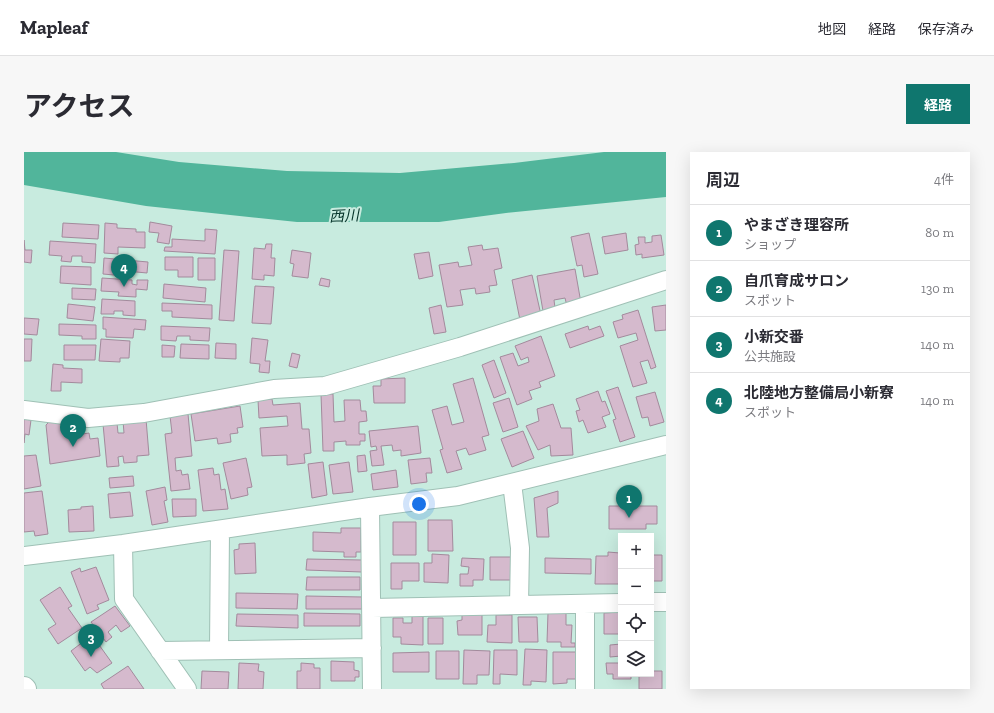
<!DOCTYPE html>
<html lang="ja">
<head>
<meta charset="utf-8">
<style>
  body { margin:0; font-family:"Zilla Slab","Noto Sans JP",serif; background:#f7f7f7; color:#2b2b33 }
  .controls { position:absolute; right:12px; bottom:12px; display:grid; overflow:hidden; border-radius:0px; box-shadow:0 4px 16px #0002 }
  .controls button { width:36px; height:36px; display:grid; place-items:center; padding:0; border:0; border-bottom:1px solid #e1e1e2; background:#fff; color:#2b2b33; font:20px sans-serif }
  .you { position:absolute; left:395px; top:352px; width:14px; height:14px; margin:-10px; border:3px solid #fff; border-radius:50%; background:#1a73e8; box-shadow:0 0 0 6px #1a73e833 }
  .badge { display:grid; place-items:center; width:26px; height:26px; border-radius:50%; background:#0f766e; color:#fff; font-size:13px; font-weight:700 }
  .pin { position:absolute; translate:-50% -33px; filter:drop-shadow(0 1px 2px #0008) }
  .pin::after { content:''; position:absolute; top:21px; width:14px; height:12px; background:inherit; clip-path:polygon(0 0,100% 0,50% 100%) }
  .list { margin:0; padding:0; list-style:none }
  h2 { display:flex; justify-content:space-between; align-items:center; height:52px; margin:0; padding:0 16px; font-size:17px }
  h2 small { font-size:13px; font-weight:400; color:#7c7c81 }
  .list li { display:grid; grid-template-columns:26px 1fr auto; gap:12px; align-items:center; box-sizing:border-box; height:56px; padding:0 16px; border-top:1px solid #e1e1e2 }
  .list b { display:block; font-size:15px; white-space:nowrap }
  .list p { margin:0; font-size:13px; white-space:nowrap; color:#7c7c81 }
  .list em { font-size:13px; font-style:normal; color:#7c7c81 }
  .icon { flex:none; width:22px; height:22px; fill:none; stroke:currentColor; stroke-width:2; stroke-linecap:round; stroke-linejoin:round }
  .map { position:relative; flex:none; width:642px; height:537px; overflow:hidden; border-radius:0px }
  header { display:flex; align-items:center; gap:24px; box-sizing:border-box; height:56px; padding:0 20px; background:#fff; border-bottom:1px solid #e1e1e2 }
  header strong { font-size:19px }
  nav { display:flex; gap:22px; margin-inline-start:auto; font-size:14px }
  .intro { display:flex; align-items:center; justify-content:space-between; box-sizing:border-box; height:96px; padding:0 24px }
  h1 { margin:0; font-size:28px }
  .button { padding:10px 18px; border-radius:0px; background:#0f766e; color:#fff; font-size:14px; font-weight:700 }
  main { display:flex; gap:24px; padding:0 24px }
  aside { flex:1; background:#fff; border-radius:0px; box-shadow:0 4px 16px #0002 }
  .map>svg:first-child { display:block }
  .water { fill:#51b59b }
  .building { fill:#d5bacd; stroke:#a38a9c }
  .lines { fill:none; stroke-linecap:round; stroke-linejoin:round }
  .street-casing { stroke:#9fc0b5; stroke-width:20 }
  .secondary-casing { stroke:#9fc0b5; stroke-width:24 }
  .street { stroke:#fff; stroke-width:18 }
  .secondary { stroke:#fff; stroke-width:22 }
  .labels { text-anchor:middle; stroke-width:4; stroke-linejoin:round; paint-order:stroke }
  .water-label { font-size:15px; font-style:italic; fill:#043429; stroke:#c8ebdf }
</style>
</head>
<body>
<header>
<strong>Mapleaf</strong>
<nav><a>地図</a><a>経路</a><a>保存済み</a></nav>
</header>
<div class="intro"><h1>アクセス</h1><a class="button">経路</a></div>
<main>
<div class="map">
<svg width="642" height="537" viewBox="0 0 642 537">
  <rect width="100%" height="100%" fill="#c8ebdf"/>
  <path class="water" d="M0,0H92L155,10L263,19L376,21L490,11L580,0H642V45L482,61L415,70H273L122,54L0,33Z"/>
  <path class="building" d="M126,70L148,74L145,92L133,90L135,81L125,80Z
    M39,71L75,73L74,87L38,85Z
    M81,71L93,72V76L112,77V80H121V96L94,95V102L80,101Z
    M181,77L193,78L191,102L140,99L141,95H148V87L181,89Z
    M565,81L574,122L560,125L558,113L553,114L547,85Z
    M602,81L604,98L581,102L578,85Z
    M637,83L640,103L618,106V102L612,103L611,93L615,92L614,85H621V91L628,90V84Z
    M0,88L1,98H8L7,111L0,110Z
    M26,89L72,92L71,111L58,110V104H48L47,110L37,109L38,104L25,103Z
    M242,92H248L247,106H251L250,124L240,123V128L228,127L230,96L241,97Z
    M458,93L459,98L474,96L478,116L470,118L473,133L465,134L466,140L452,142L451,136L436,138L439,153L423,155L415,113L434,110L435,115L448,113L444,95Z
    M200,98L215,99L210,169L195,168Z
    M268,98L287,101L284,126L268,124L270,112L266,111Z
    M405,100L409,124L395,127L390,102Z
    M141,105H169V125H154V118H141Z
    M80,106L124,110L123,121L102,119L101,124L79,122Z
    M174,106H191V128H174Z
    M37,114L67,115V133L36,131Z
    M551,117L557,151L543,154L541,146L530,148L531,156L519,159L513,124Z
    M508,123L517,163L496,168L488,128Z
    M78,126L108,128V132L113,133V128H124L123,138L112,137V145L94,144L95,140L77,139Z
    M297,126L306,128L305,135L295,133Z
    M140,132L182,136L181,150L139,146Z
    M231,134L250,135L247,172L228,171Z
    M48,136L72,137L71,148L48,147Z
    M78,147L111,149V164L99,163V159H90V162H77Z
    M138,151L188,153V167L148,165V159H138Z
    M44,152L71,155L69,169L43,166Z
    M417,153L422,180L410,182L405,156Z
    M642,153V178L631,179L628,155Z
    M614,158L632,215L627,217L624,208L616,210L623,231L609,235L596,194L614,188L612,181L594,186L589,170L599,167L598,163Z
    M79,165L122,168L121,178L110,177L109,186L82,185V177H79Z
    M0,166L15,167L13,183L0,182Z
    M35,172L72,173V187H58V184L35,183Z
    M137,174L186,176L185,189L166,188V184H153L152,189L137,188Z
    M564,174L565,178L576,174L580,184L546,196L541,182Z
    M517,184L531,224L515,230L517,235L505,239L508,247L493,253L476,205L489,201L494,214L505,210L504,205L497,208L491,194Z
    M228,186L244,188L241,209H246L245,221L235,220L236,212L226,211Z
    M0,187H8L7,209H0Z
    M77,187L106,189L105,206H96V210L75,209Z
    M192,191L212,192V207L191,206Z
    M157,192L185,193V207L156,206Z
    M40,193H72L71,208H40Z
    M138,193L151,194L150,205H138Z
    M268,201L276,203L273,216L265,214Z
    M470,208L482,241L470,246L458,213Z
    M29,212L39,213V216L58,217V231L37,230V239H27Z
    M381,226V251H350L349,234H357V227Z
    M449,226L465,283L458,285L462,298L445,303L442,296L432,299L438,317L423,321L416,298L419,297L408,258L423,254L428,273L440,270L429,232Z
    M594,235L611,285L596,290L589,268L592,267L582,239Z
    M574,239L578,250L581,249L586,262L578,265L582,275L564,281L559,268L555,270L552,259L556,258L552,247Z
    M631,240L640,270L626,274L624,265L618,266L612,245Z
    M297,242H309L310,270L321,269L320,248H336L337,259H342L343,269L335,270V282H341V289H336V293H322V289L310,290V299H299Z
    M485,246L494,275L479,280L469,251Z
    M248,247L249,253L276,251L278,277H285L287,301L280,302L281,311L263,313V303L238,304L236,276L264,274L263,264L235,266L234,248Z
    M529,252L537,276H547L549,303L527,304L526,293L514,298L502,274L515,269L513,257Z
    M216,254L219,275L213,276L214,281L206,282L207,290L194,292L193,286L171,289L167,262Z
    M164,262L168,304L151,306L152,319L157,318L158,323L164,322L166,337L147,339L141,282L148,281L146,264Z
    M0,267L7,268L5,283L1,282L0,291Z
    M122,267L125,303L113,304V310L100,311L99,304L94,305L95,314L83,315L79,272L93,271L94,281H100L99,269Z
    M26,269H33L40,273L41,279H47L46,284L65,281L66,287L74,286L76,304L26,312L22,273Z
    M394,274L397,301L377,304V298L369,299L368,293L357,294L360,313L348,314L346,299L353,298L352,294L347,295L345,279Z
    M499,279L510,306L488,315L477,287Z
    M12,303L17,334L0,337V304Z
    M341,303L343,319L334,320L333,304Z
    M222,306L228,335L223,336L224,343L207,347L199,311Z
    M406,306L408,321H402L403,330L387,332L384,308Z
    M299,310L303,343L288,346L284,312Z
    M325,310L329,340L309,342L305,313Z
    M189,316L190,323L195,322L197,338L201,337L204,357L179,359L174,318Z
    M372,318L374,335L349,338L347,322Z
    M109,324L110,334L86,336L85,326Z
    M141,335L143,348L140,349L144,370L128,373L122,339Z
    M18,339L24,382L11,384L10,379L0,380V341Z
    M534,339V351L523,356L525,385H513L510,346Z
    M106,340L109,364L86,366L84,342Z
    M148,347H172V364L149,365Z
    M69,354L70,379L45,380L44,358L57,357V355Z
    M585,354H633V372H622V377H585Z
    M404,368H428L429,399H404Z
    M369,370H392V403H369Z
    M317,376H337V400H332V405H320V400L289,399V380L317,381Z
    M231,391L232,421L211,422L210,398L215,397V392Z
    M584,400L596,401L595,432H571L572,404H584Z
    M408,402L425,403L424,431L400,430V411H408Z
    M627,403H638V429H627Z
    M466,405H488V428H466Z
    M438,406L460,407L459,428H449V434H436V422H444L445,415L437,414Z
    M521,406L567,407V422L521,421Z
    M283,407L338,408V420L282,418Z
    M367,411H395V429H378V437H367Z
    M72,415L85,448L73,453L75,457L63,462L47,420L56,416L57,420Z
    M283,425H336V438H282Z
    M36,435L48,454L44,456L58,476L34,492L24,477L32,472L16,448Z
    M212,441L274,442L273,457L212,456Z
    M282,444L339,445L338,457H282Z
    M91,454L106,474L97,480L92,473L84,480L88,485L82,490L67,470Z
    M597,460V482H580V461Z
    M280,461L336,462V474H280Z
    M388,461H399V493L377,492V485H369V466H379V471H388Z
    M524,461H542V473H548L547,491H551V495H537V490H523Z
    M213,462L274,463V476L212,474Z
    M438,462H458V483H434L433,469L438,468Z
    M472,463H488V491L463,490L464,473H472Z
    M494,465H513L514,490H495Z
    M404,466H419V492H404Z
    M68,483L88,511L73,521L66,515L61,519L47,499Z
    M597,492V504L586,505V493Z
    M501,497L523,498L522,530L507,529V533H499Z
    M440,498L466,499L465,523H453V532H439Z
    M470,498H493V523L476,522V532H469Z
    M412,499H435V527H412Z
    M405,500V520H369V501Z
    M529,500H555V527H543V531L529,532Z
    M307,509L330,510V518L335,519V525H331V529H307Z
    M215,511L235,512L234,519L240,520L239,537H214Z
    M277,511L290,512V516H296V537H273V519H277Z
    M582,511H597V522H607V527H589V522H583Z
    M104,514L120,537H80L77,532Z
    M178,519L205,520L204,537H177Z
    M627,519H638V537H615V522H627Z"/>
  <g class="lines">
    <g class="street-casing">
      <path id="street" d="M0,258L64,266L120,261L250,237L301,234L436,195L642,128
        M488,331L496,396L495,453
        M346,355L348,537
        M99,392L100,447L163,537
        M0,404L99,392L346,355L434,344L642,293
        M627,450H642
        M348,456L597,451
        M195,498L196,378
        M136,499L348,496
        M561,537V452"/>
    </g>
    <g class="secondary-casing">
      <path id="secondary" d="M0,536L1,537"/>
    </g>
    <use href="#street" class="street"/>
    <use href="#secondary" class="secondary"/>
  </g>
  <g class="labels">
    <g class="water-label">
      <text transform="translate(320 64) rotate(-3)" y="5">西川</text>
    </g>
  </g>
</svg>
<div class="controls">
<button>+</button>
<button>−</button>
<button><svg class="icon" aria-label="locate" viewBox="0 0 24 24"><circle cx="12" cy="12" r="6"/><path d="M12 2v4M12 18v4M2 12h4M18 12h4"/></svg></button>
<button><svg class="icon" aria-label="layers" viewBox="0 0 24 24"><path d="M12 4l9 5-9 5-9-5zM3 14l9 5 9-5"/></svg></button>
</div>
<div class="you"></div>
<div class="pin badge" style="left:605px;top:366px">1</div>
<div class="pin badge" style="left:49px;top:295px">2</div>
<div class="pin badge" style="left:67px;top:505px">3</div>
<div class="pin badge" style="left:100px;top:135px">4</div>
</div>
<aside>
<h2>周辺<small>4件</small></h2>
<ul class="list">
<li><span class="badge">1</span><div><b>やまざき理容所</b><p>ショップ</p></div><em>80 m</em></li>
<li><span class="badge">2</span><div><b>自爪育成サロン</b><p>スポット</p></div><em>130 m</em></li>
<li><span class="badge">3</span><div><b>小新交番</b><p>公共施設</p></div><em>140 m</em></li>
<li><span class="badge">4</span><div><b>北陸地方整備局小新寮</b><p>スポット</p></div><em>140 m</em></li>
</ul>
</aside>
</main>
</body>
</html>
